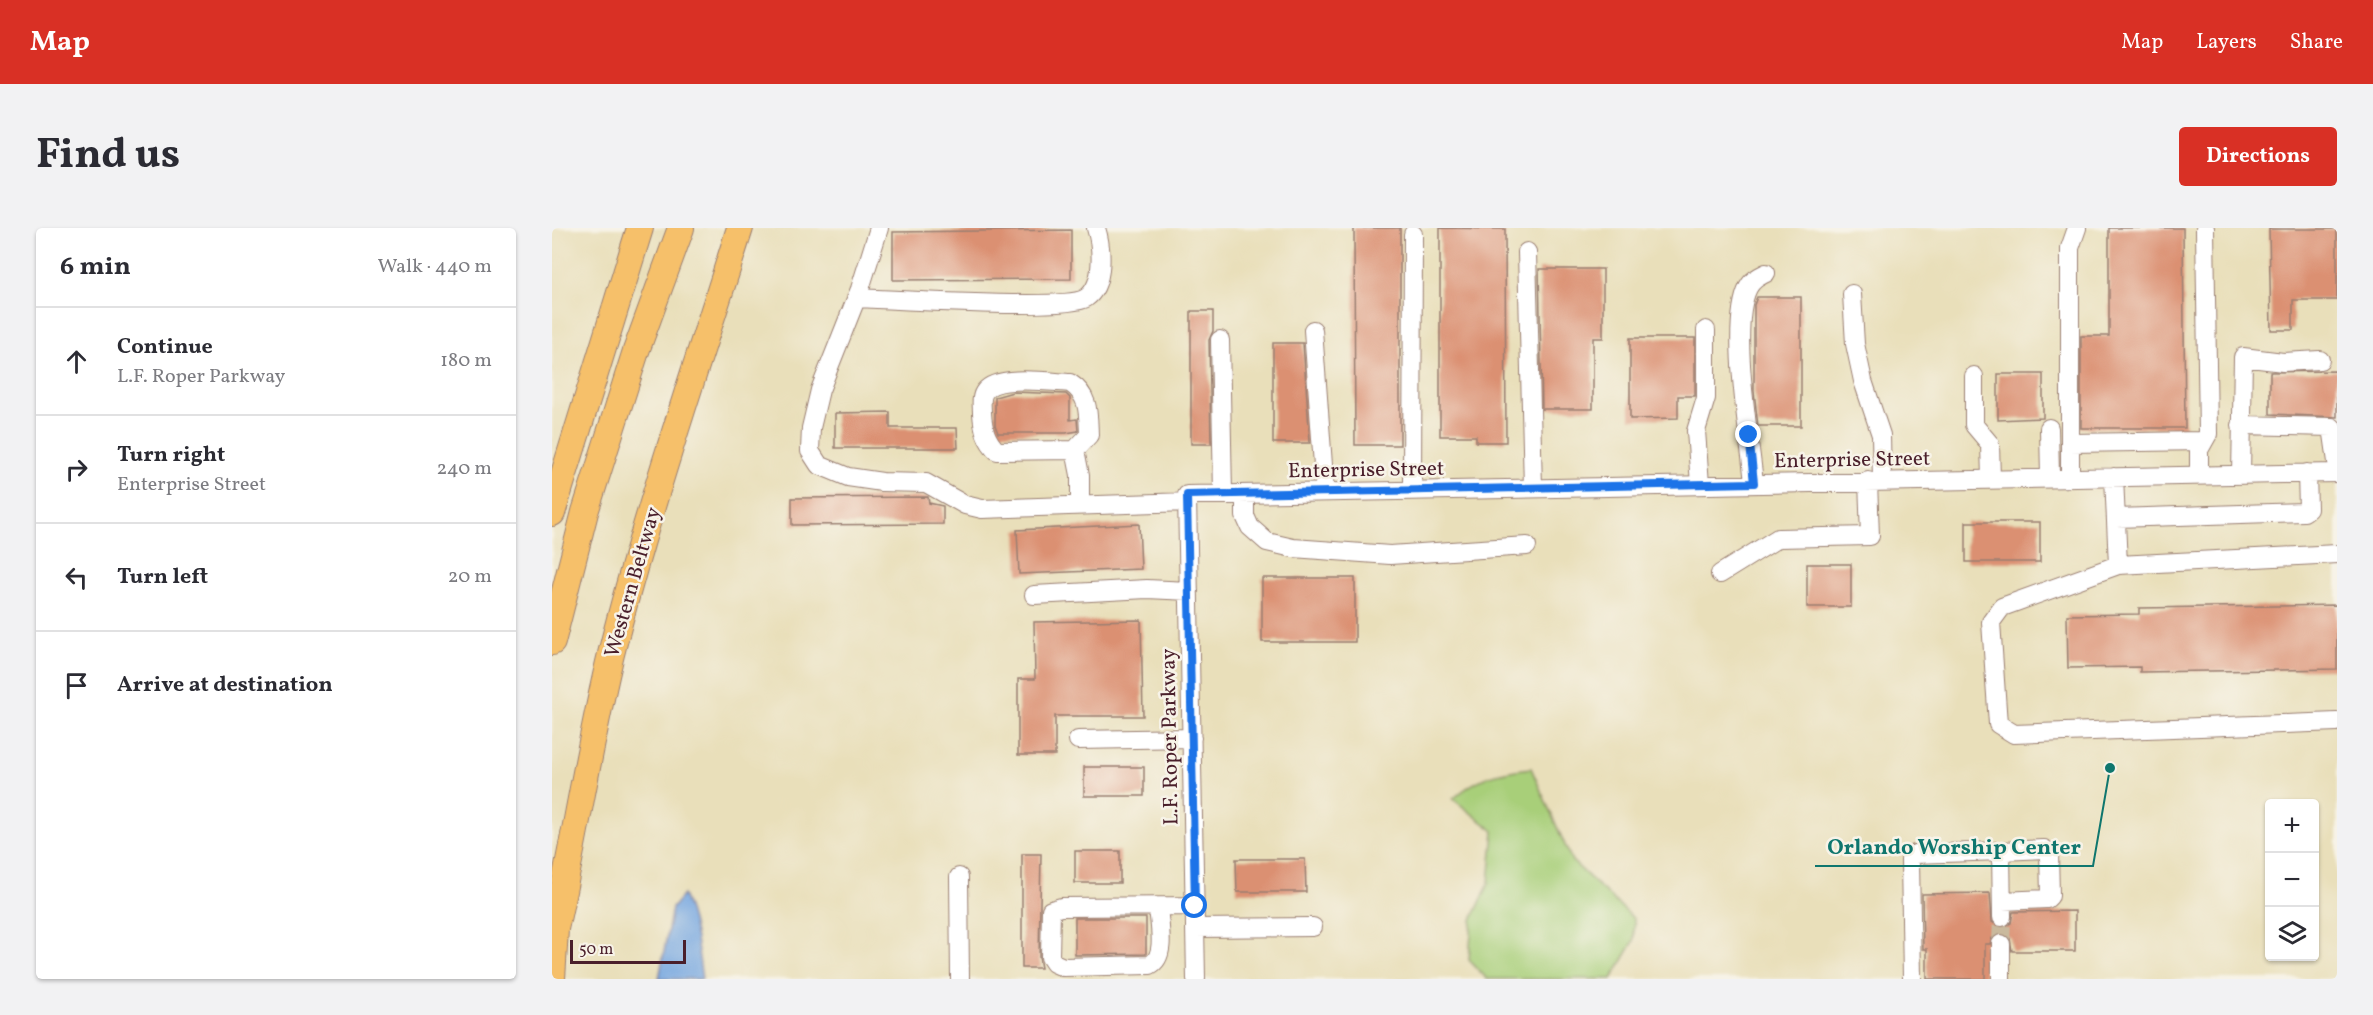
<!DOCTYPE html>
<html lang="en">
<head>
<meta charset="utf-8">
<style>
  body { margin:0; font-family:Vollkorn,serif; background:#f2f2f3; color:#2b2b33 }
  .controls { position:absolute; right:18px; bottom:18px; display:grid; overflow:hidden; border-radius:6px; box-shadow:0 2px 4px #0004 }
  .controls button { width:54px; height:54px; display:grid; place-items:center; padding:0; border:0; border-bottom:2px solid #e1e1e2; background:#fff; color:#2b2b33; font:30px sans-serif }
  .scale { position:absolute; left:18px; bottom:15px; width:116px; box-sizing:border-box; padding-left:6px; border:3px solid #4a1f2b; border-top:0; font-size:16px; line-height:21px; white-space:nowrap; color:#4a1f2b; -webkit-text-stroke:4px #f7f3e8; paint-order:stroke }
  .stop { position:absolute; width:18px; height:18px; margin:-14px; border:4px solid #1a73e8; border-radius:50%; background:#fff }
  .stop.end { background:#1a73e8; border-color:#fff; box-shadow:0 2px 6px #0008 }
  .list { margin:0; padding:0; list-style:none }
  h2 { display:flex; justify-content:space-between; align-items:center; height:78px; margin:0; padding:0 24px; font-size:26px }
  h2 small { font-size:20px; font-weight:400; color:#7c7c81 }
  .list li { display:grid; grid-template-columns:39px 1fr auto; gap:18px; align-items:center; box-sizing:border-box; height:108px; padding:0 24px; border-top:2px solid #e1e1e2 }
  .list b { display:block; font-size:22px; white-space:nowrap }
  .list p { margin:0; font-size:20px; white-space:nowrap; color:#7c7c81 }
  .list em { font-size:20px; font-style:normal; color:#7c7c81 }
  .icon { flex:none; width:33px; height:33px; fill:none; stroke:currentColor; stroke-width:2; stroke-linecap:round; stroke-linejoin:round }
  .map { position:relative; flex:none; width:1785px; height:751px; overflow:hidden; border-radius:6px }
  header { display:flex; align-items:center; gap:36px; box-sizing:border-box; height:84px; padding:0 30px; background:#d93025; color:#fff }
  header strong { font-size:28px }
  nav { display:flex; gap:33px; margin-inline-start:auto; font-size:21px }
  .intro { display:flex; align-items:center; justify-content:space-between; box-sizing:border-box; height:144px; padding:0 36px }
  h1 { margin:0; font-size:42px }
  .button { padding:15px 27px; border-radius:6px; background:#d93025; color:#fff; font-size:21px; font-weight:700 }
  main { display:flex; gap:36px; padding:0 36px }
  aside { flex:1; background:#fff; border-radius:6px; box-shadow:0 2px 4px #0004 }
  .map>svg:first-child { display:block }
  .green { fill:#a8cf79; stroke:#797752; stroke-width:1.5 }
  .water { fill:#75a6e0; stroke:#606286; stroke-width:1.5 }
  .building { fill:#db9072 }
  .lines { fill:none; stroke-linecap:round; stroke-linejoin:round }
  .minor-tunnel { stroke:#c9b99d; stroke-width:18; stroke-dasharray:18 9; stroke-linecap:butt }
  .minor-casing { stroke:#9a7f72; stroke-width:20 }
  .highway-casing { stroke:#9a7f72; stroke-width:28 }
  .minor { stroke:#fff; stroke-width:18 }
  .highway { stroke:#f6c06b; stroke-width:26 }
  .route { stroke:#1a73e8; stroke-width:8 }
  .labels { text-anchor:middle; stroke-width:5; stroke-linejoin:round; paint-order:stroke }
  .street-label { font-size:21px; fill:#4a1f2b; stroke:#f7f3e8 }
  .leader { fill:none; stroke:#0f766e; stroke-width:2 }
  .callout-dot { fill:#0f766e; stroke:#f7f3e8; stroke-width:2 }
  .callout-label { font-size:22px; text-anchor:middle; font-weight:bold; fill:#0f766e; stroke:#f7f3e8; stroke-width:5; stroke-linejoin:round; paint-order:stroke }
</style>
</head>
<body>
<header>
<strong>Map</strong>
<nav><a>Map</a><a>Layers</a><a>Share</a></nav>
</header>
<div class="intro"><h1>Find us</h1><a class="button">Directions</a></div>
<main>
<aside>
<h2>6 min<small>Walk · 440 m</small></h2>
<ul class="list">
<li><svg class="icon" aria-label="ahead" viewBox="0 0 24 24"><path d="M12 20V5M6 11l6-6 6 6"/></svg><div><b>Continue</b><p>L.F. Roper Parkway</p></div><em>180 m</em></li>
<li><svg class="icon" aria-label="right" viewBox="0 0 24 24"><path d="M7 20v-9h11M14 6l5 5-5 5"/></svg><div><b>Turn right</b><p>Enterprise Street</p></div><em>240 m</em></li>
<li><svg class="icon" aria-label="left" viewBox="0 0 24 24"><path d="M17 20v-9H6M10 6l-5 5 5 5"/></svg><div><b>Turn left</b></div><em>20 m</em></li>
<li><svg class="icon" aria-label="arrive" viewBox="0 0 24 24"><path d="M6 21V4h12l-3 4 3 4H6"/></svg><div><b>Arrive at destination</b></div></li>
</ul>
</aside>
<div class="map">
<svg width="1785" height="751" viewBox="0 0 1785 751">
  <rect width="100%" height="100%" fill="#f7f3e8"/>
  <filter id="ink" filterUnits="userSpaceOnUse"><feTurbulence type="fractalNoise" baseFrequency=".0167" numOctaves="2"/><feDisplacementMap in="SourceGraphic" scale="12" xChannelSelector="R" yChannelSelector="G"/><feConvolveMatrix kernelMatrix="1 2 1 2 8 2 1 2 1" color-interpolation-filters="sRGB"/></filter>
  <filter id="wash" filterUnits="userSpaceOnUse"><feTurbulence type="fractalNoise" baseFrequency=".008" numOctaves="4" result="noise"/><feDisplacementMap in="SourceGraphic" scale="24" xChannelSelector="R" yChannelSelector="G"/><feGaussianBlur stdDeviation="1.35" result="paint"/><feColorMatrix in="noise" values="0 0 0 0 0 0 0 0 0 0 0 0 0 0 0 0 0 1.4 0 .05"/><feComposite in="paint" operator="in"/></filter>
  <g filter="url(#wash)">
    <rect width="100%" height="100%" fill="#e9dfba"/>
    <path class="green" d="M979,540L1020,633L1082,691V713L1060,751H935L917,732L920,692L937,655L942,603L901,571C926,548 946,544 979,540Z"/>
    <path class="water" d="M131,667C143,693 146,723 150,751H107L120,680Z"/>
    <g id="blocks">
      <path class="building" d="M802,0H848V217H803Z
        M888,0L953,1L954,214H924V208H888Z
        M1557,0H1631L1633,200H1529V108H1557Z
        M1717,1H1785V72H1741V102H1719Z
        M519,2V51L341,52V4Z
        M987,41H1051V110H1041V181H990Z
        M1205,69H1249V198H1206L1202,163V77Z
        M639,83H661V103L657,112L659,216H639Z
        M1078,110H1143V168H1126V190L1078,191Z
        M721,115H751L758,215H721Z
        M1785,143V189L1718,186V144Z
        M1446,146H1491V190L1446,192Z
        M461,164L514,166L518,170V192L525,191L526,203L514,205H446L443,197V169Z
        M338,184V200H405L406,220H283V185Z
        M376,269L377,275L391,278V296L240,297V270Z
        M1414,294H1488V334H1414Z
        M587,296L589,341L467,346L465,302Z
        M1255,336H1299V379H1255Z
        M710,350H803V414H710Z
        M1785,377V441L1588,444V439L1516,440L1515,387L1587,386V380Z
        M589,392L591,488H503V527H466V451H483L482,394Z
        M532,539H592V568H532Z
        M523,623H568V655H523Z
        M470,626H489L487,729L489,740H470Z
        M684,631H753L754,664H685Z
        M1438,665L1440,694L1450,700L1459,695L1461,684L1523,683V723H1460L1458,710L1448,705L1440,710L1438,716H1433V751H1375V721H1371L1370,666Z
        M523,690H594V726L523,727Z"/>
    </g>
  </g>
  <g filter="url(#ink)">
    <use href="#blocks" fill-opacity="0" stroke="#9a7f72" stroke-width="1.5"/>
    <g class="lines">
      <path class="minor-tunnel" d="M1449,716L1450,689"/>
      <g class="minor-casing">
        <path id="minor" d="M327,0L308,61L268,162L259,200L258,223L267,237L296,249L330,254L374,255L413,277L430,281L635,274
          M975,24L981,260
          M1300,66L1303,116L1311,153L1329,207L1330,253
          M304,70C339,71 515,83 534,70C553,57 550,19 544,0
          M761,102L773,264
          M668,112L671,266
          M1422,148V197L1438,216L1439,251
          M1689,197L1780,199L1785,234
          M1497,200L1498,250
          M1518,215L1652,213
          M523,222L537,207C536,186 538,168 518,155C499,154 445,146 433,163C428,169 430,178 430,185C431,201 434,212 445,223L523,222L528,247V277
          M1647,247V222L1656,206L1653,0
          M1689,247L1691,129L1731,134L1768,132
          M1518,249V20L1525,0
          M1562,249L1566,337
          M1202,255C1198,211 1177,98 1196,60C1200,52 1206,49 1214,45
          M1148,256L1144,203L1154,170V102
          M860,262L861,6
          M693,266V288L698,299L715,314L741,320L838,327L975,318
          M1564,290L1752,284L1756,281L1755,245
          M1785,326L1566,337L1450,379L1439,394L1446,496L1462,506L1785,494
          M1168,346L1226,310L1318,308L1316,253
          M482,367L595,361L637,363
          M526,512L640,510
          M1449,623L1492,621L1497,624L1498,668L1495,671L1450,673
          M407,649L408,751
          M606,679C607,696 615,729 598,737L511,739L502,735L498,729L499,682L509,679L643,678
          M643,700L761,699
          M644,751L635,267L1785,245
          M1360,751L1358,632L1363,626L1449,623L1450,689
          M1449,751V716"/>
      </g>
      <g class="highway-casing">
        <path id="highway" d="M0,285L88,0
          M0,414L33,284L84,123L129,0
          M0,714C22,619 36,521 59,426C95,282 144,141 188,0
          M0,751L3,701"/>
      </g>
      <use href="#minor" class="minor"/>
      <use href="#highway" class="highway"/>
    </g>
  </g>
  <g class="lines" filter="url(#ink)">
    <path class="route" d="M643,678L635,267L1202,255L1197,207"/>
  </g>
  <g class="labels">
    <g class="street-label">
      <text transform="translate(1300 231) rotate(-1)" y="7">Enterprise Street</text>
      <text transform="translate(814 241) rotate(-1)" y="7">Enterprise Street</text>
      <text transform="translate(80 354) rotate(-74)" y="7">Western Beltway</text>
      <text transform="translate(617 509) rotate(-91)" y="7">L.F. Roper Parkway</text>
    </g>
  </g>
  <path class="leader" d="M1558 540L1541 638H1263"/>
  <circle class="callout-dot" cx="1558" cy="540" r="6"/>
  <g class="callout-label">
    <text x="1402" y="626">Orlando Worship Center</text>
  </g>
</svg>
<div class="controls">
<button>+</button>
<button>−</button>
<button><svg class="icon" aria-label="layers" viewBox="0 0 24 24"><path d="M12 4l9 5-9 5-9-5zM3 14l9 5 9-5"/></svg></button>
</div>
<div class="scale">50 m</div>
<div class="stop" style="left:643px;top:678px"></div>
<div class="stop end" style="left:1197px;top:207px"></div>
</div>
</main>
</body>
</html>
